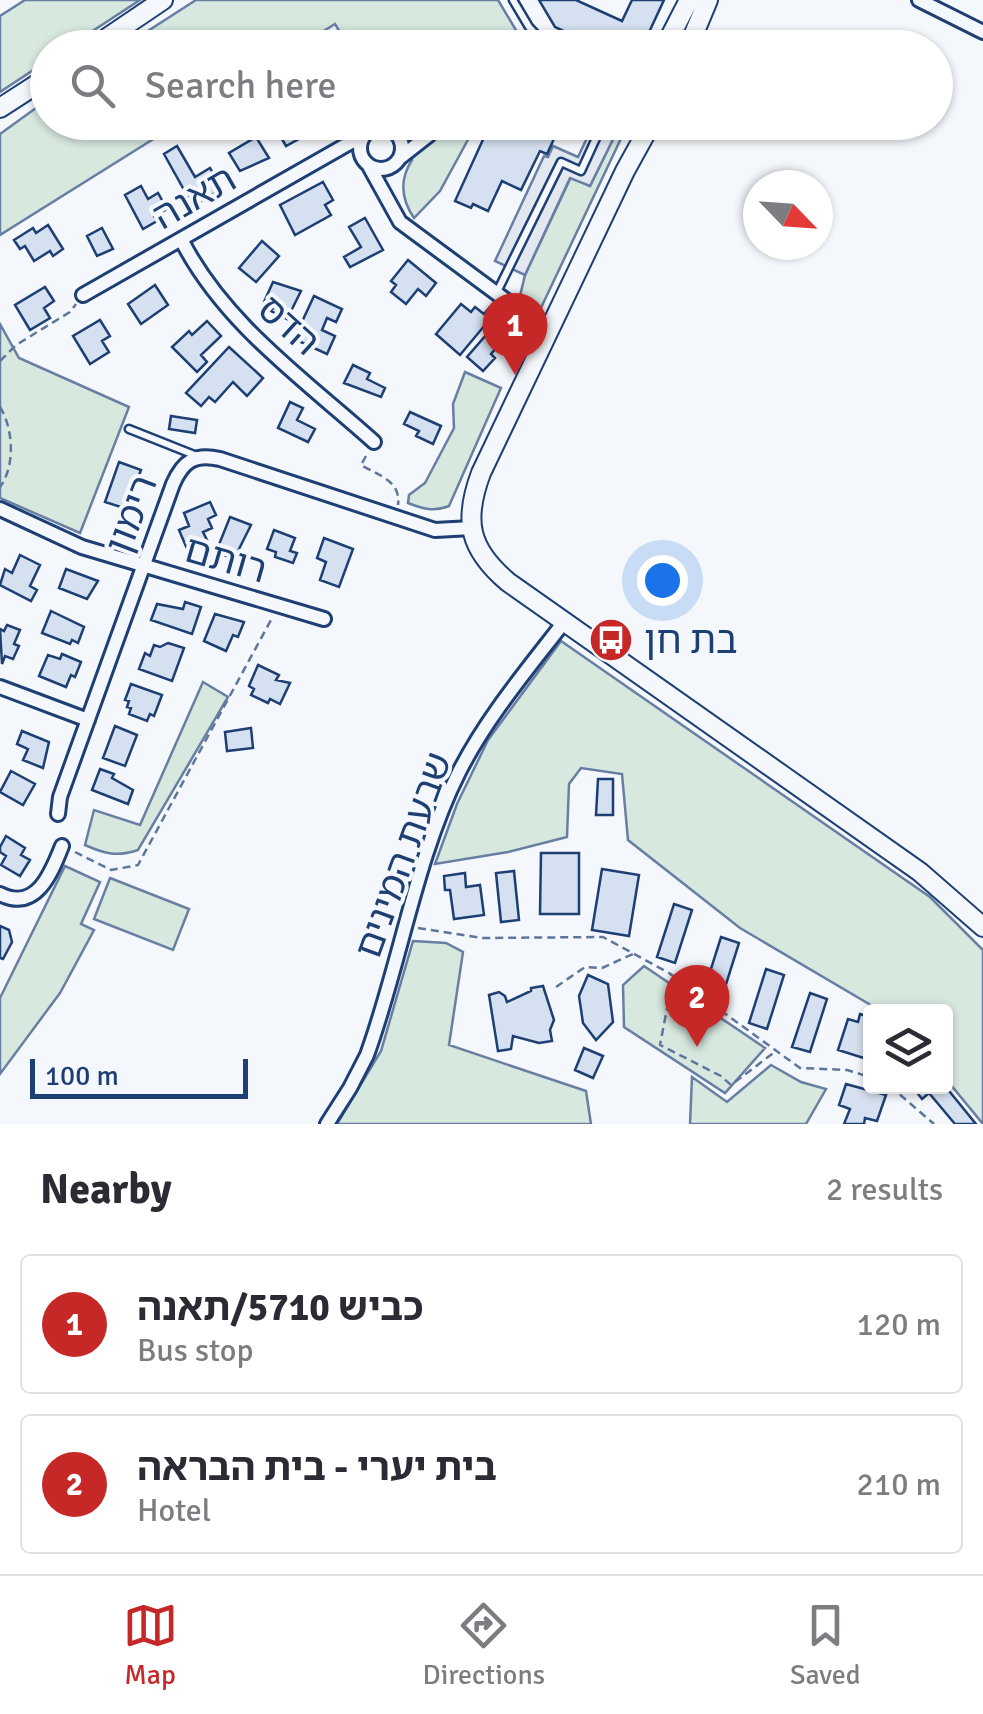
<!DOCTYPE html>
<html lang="en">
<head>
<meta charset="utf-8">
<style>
  body { margin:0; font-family:Signika,"Noto Sans Hebrew",sans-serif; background:#f2f2f3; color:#2b2b33 }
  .controls { position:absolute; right:30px; bottom:30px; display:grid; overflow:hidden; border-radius:10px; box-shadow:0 2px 8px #0004 }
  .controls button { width:90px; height:90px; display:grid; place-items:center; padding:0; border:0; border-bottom:2px solid #e1e1e2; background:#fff; color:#2b2b33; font:50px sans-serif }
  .compass { position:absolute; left:743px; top:170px; width:90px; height:90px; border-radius:50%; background:#fff; box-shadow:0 2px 8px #0004; rotate:115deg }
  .scale { position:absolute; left:30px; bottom:25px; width:218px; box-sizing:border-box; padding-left:10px; border:5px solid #1d3f73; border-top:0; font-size:28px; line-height:35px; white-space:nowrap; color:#1d3f73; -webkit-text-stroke:8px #f4f7fb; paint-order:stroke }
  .you { position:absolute; left:662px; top:580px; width:35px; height:35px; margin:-25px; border:8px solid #fff; border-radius:50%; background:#1a73e8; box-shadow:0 0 0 15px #1a73e833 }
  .badge { display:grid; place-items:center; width:65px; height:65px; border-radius:50%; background:#c62828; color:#fff; font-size:32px; font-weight:700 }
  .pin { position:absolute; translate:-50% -82px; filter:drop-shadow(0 2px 5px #0008) }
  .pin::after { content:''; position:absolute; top:52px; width:35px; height:30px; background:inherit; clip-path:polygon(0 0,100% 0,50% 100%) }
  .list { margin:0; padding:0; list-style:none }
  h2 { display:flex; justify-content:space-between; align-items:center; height:130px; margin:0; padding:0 40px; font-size:42px }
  h2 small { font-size:32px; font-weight:400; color:#7c7c81 }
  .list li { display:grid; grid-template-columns:65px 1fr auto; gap:30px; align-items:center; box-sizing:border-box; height:140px; margin:0 20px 20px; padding:0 20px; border:2px solid #e1e1e2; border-radius:10px }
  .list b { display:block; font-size:38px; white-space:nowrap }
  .list p { margin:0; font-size:32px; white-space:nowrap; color:#7c7c81 }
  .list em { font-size:32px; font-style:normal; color:#7c7c81 }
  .icon { flex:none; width:55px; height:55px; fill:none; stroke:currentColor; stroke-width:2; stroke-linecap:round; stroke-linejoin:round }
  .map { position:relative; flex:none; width:983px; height:1124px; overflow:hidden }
  .search { position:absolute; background:#fff; box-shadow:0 2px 8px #0004; left:30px; right:30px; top:30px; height:110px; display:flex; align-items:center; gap:25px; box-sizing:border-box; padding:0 35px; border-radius:55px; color:#7c7c81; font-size:38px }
  .sheet { height:450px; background:#fff }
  nav { display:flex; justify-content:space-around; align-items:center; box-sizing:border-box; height:140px; border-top:2px solid #e1e1e2; background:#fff; font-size:28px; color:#7c7c81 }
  nav a { display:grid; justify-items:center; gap:5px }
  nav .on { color:#c62828 }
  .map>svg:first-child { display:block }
  .green { fill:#d7e8df; stroke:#687fa3; stroke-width:2.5 }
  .parking { fill:#e3e8f0; stroke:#687fa3; stroke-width:2.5 }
  .building { fill:#d5e0f0; stroke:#1d3f73; stroke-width:2.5 }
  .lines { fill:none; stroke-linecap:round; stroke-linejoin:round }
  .lane-casing { stroke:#1d3f73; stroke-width:11 }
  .street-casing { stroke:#1d3f73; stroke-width:18 }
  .secondary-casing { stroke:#1d3f73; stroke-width:22 }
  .path { stroke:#5e769c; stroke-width:2.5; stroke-dasharray:8 5; stroke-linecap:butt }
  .lane { stroke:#f4f7fb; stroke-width:6 }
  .street { stroke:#f4f7fb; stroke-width:12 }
  .secondary { stroke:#f4f7fb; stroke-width:18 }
  .labels { text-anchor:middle; stroke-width:8; stroke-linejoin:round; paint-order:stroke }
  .street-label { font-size:38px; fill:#1d3f73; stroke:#f4f7fb }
  .poi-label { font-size:38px; fill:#1d3f73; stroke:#f4f7fb; text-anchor:start }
</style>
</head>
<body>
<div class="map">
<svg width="983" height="1124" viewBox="0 0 983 1124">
  <rect width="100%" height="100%" fill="#f4f7fb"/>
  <path class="green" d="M25,0H140L68,47L48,48L47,61L0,92V16Z
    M196,0H498L526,47H349L335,24L298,47H123Z
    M47,100L48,122L179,123L0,235V134Z
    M391,123H477L440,191L414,218C401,199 399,180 412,160Z
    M621,123L625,130L540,310L520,296L525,275L571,177L590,186Z
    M0,324L19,358L129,407L80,533L0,498Z
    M465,372L501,388L449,506C434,512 423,509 408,503L409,495L425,483L454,428L453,404Z
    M561,641L930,897L983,950V1124L946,1079V1012L881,1011L740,928L628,840L622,774L581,768L569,784L567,837L508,852L435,864L457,804L488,740Z
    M203,682L228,697L138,850C117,857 105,854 85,845L94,810L140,825Z
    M65,866L100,882L81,924L94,930L60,993L0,1074V998Z
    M110,878L189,909L173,950L94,919Z
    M413,941L446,943L463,952L449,1045L586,1091L591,1124H337L381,1051Z
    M644,966L765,1048L725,1093L624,1027L623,985Z
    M771,1065L801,1082L826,1089L806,1124H690L692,1077L727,1102Z"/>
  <path class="parking" d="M594,123H621L590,186L570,178L525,275L495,261L544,156L548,157L553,146L578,157Z"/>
  <path class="building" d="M539,0H576L622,21L632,0H664L644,43L634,48H599L555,27Z
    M272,122H298L306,135L286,146Z
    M491,122H576L570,135L558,130L547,154L540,151L521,190L502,181L488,211L473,204L471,208L455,201Z
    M256,137L269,158L240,171L229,153Z
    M177,146L195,177L210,168L222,189L193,206L164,154Z
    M323,182L333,200L325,205L331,215L295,235L280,205Z
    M141,186L148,199L158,193L167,209L154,216L157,221L143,229L125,195Z
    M365,218L383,250L350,267L344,257L361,247L349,227Z
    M48,225L63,249L53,256L50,251L34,261L25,246L20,249L14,240L33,228L36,233Z
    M102,228L113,249L97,256L87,236Z
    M262,241L279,256L256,282L239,268Z
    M408,260L436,283L426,296L418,289L406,304L391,292L396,285L391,281Z
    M273,282L301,291L287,319L271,311L274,307L264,302Z
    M155,285L168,305L141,324L128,304Z
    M45,287L54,301L44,308L50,318L30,330L15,305Z
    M314,296L342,309L336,322L327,318L322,330L335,336L327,354L294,339Z
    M461,304L471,312L475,307L484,314L489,308L495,313L460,355L436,334Z
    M500,319L512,330L491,354L495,358L483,371L467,357Z
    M100,320L110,336L102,341L109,352L90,364L73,336Z
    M207,321L221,336L201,355L207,362L197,372L172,347L189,331L192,335Z
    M229,347L263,378L247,396L233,382L215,402L209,397L201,406L186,393Z
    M353,365L370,373L367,379L385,388L381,397L344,383Z
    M290,402L303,408L297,420L315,429L308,442L278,428Z
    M410,412L441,426L433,444L416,436L419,431L404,424Z
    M171,416L197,420L195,433L169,429Z
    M119,462L141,470L127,509L105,502Z
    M210,502L216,515L208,519L212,528L203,532L208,542L188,551L179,530L189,526L184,513Z
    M230,517L251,525L234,559L216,552Z
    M274,530L295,538L290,551L297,553L293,563L275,557L276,552L267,549Z
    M324,538L353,549L339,587L320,580L326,562L317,558Z
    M20,555L40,565L30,586L37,590L31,601L0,585L5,569L12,573Z
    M66,569L98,581L87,599L59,588Z
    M185,602L201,607L192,634L151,620L157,604L183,609Z
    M51,611L84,627L78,643L72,640L70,644L42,633Z
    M215,614L244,622L238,637L233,635L226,651L204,641Z
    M7,625L20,630L14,644L19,646L13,659L5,656L2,664L0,629L4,631Z
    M168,643L184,648L172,681L139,669L145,653L150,656L154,645L160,647Z
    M62,654L81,662L75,677L71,675L66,687L39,676L48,655L60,659Z
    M258,665L279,675L276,680L290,683L280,704L270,699L268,703L251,695L254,689L249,686Z
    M131,684L162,695L154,716L150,714L147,721L129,714L131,708L127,707L129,701L125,700Z
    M115,726L137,735L125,766L103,758Z
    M251,728L253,748L227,751L225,732Z
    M22,731L49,742L43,768L23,760L28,749L17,744Z
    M100,769L114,774L112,778L133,790L128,804L92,790Z
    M11,771L35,784L23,805L0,792Z
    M598,779H613V815H596Z
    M6,836L25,848L21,855L30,860L20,876L1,865L6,856L0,852V847Z
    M541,853H579V914H540Z
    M602,869L639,875L629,936L592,930Z
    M514,871L519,920L501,922L496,873Z
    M465,873L466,887L480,885L484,915L454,919L450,890H445L444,876Z
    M674,904L692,910L675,963L657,957Z
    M0,926L9,930L12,942L3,959L0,958Z
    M721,937L739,943L722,997L704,991Z
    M766,969L784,975L767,1029L749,1023Z
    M588,975L608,984L613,1022L596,1040L583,1023L579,996Z
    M543,986L554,1020L550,1030L552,1041L539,1043L513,1036L511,1049L498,1051L489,995L499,992L505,996L507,1002L531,991V988Z
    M810,993L827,999L810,1052L792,1047Z
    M860,1014L870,1017V1055L867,1059L838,1050L848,1019L858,1022Z
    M584,1048L603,1056L593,1078L575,1070Z
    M846,1084L886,1095L877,1121L865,1118L864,1124H844L850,1109L839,1105Z
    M912,1086H945L976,1124H955L929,1093L922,1099Z"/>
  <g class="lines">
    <g class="lane-casing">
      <path id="lane" d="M513,0L529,27L549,48
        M497,292L561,162L581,171L603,123
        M129,429L197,456"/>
    </g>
    <g class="street-casing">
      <path id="street" d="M919,0L983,32
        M360 148a21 21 0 1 1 42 0a21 21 0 1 1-42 0Z
        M401,157L429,135L434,122
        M369,166L400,222L549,332
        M181,239C223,323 305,380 374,442
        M83,295L367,133
        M0,509L82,547L324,619
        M0,687L88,720
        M58,814L60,797L173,484C183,461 195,453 220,459L435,530L472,528
        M0,894C36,912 51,874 62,846
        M327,1124L350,1088L367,1055C400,964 416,857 459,772C487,717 527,670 564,622"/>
    </g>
    <g class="secondary-casing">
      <path id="secondary" d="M92,48L163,0
        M661,48L671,35L689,0
        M688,48L708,0
        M0,108L48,77
        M652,122L625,171L481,473C463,521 469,549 508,582L920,872L983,927"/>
    </g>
    <path class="path" d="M0,361L16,345L70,312L76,304
      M0,407C14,430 15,467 0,487
      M366,456L361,465C380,476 401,481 398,505
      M75,852L111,870L138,865L271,620
      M418,928L482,938L603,937L669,973L800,1068L847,1070L870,1077
      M673,977L660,1045L721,1076L731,1085L776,1051
      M556,987L585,967L602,968L633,954
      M890,1086L934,1124"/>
    <use href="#lane" class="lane"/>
    <use href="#street" class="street"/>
    <use href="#secondary" class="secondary"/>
  </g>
  <defs>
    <g id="bus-disc" transform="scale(2.25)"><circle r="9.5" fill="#c62828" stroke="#f4f7fb"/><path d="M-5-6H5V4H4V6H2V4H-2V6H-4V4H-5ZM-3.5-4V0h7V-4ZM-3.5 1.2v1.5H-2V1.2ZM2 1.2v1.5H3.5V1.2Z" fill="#fff"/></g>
  </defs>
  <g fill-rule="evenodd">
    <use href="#bus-disc" x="611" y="640"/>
  </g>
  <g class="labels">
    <g class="street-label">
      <text transform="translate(194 197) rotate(-30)" y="13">תאנה</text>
      <text transform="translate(289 325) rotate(42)" y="13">הדס</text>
      <text transform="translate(131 514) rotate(-69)" y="13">רימון</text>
      <text transform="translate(226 559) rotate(16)" y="13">רותם</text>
      <text transform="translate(403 855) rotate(-70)" y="13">שבעת המינים</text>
    </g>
    <g class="poi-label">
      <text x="644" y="653">בת חן</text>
    </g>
  </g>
</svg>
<div class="controls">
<button><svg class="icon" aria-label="layers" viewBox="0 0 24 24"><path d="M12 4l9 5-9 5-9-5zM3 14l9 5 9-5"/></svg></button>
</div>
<svg class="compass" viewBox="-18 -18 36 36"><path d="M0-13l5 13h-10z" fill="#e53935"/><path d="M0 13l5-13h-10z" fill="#7c7c81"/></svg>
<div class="scale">100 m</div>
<div class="you"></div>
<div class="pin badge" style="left:515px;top:375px">1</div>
<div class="pin badge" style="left:697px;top:1047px">2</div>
<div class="search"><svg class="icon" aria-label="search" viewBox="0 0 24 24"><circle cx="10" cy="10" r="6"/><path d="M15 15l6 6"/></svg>Search here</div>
</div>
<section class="sheet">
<h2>Nearby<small>2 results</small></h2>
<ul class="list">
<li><span class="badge">1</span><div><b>כביש 5710/תאנה</b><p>Bus stop</p></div><em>120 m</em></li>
<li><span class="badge">2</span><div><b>בית יערי - בית הבראה</b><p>Hotel</p></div><em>210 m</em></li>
</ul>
</section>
<nav>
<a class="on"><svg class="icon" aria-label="map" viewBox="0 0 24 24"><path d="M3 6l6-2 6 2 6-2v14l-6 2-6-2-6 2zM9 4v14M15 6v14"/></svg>Map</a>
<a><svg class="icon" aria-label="directions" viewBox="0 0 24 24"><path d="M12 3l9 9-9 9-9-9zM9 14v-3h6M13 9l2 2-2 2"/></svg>Directions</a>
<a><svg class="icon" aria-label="saved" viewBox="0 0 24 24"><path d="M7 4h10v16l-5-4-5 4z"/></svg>Saved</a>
</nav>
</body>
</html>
